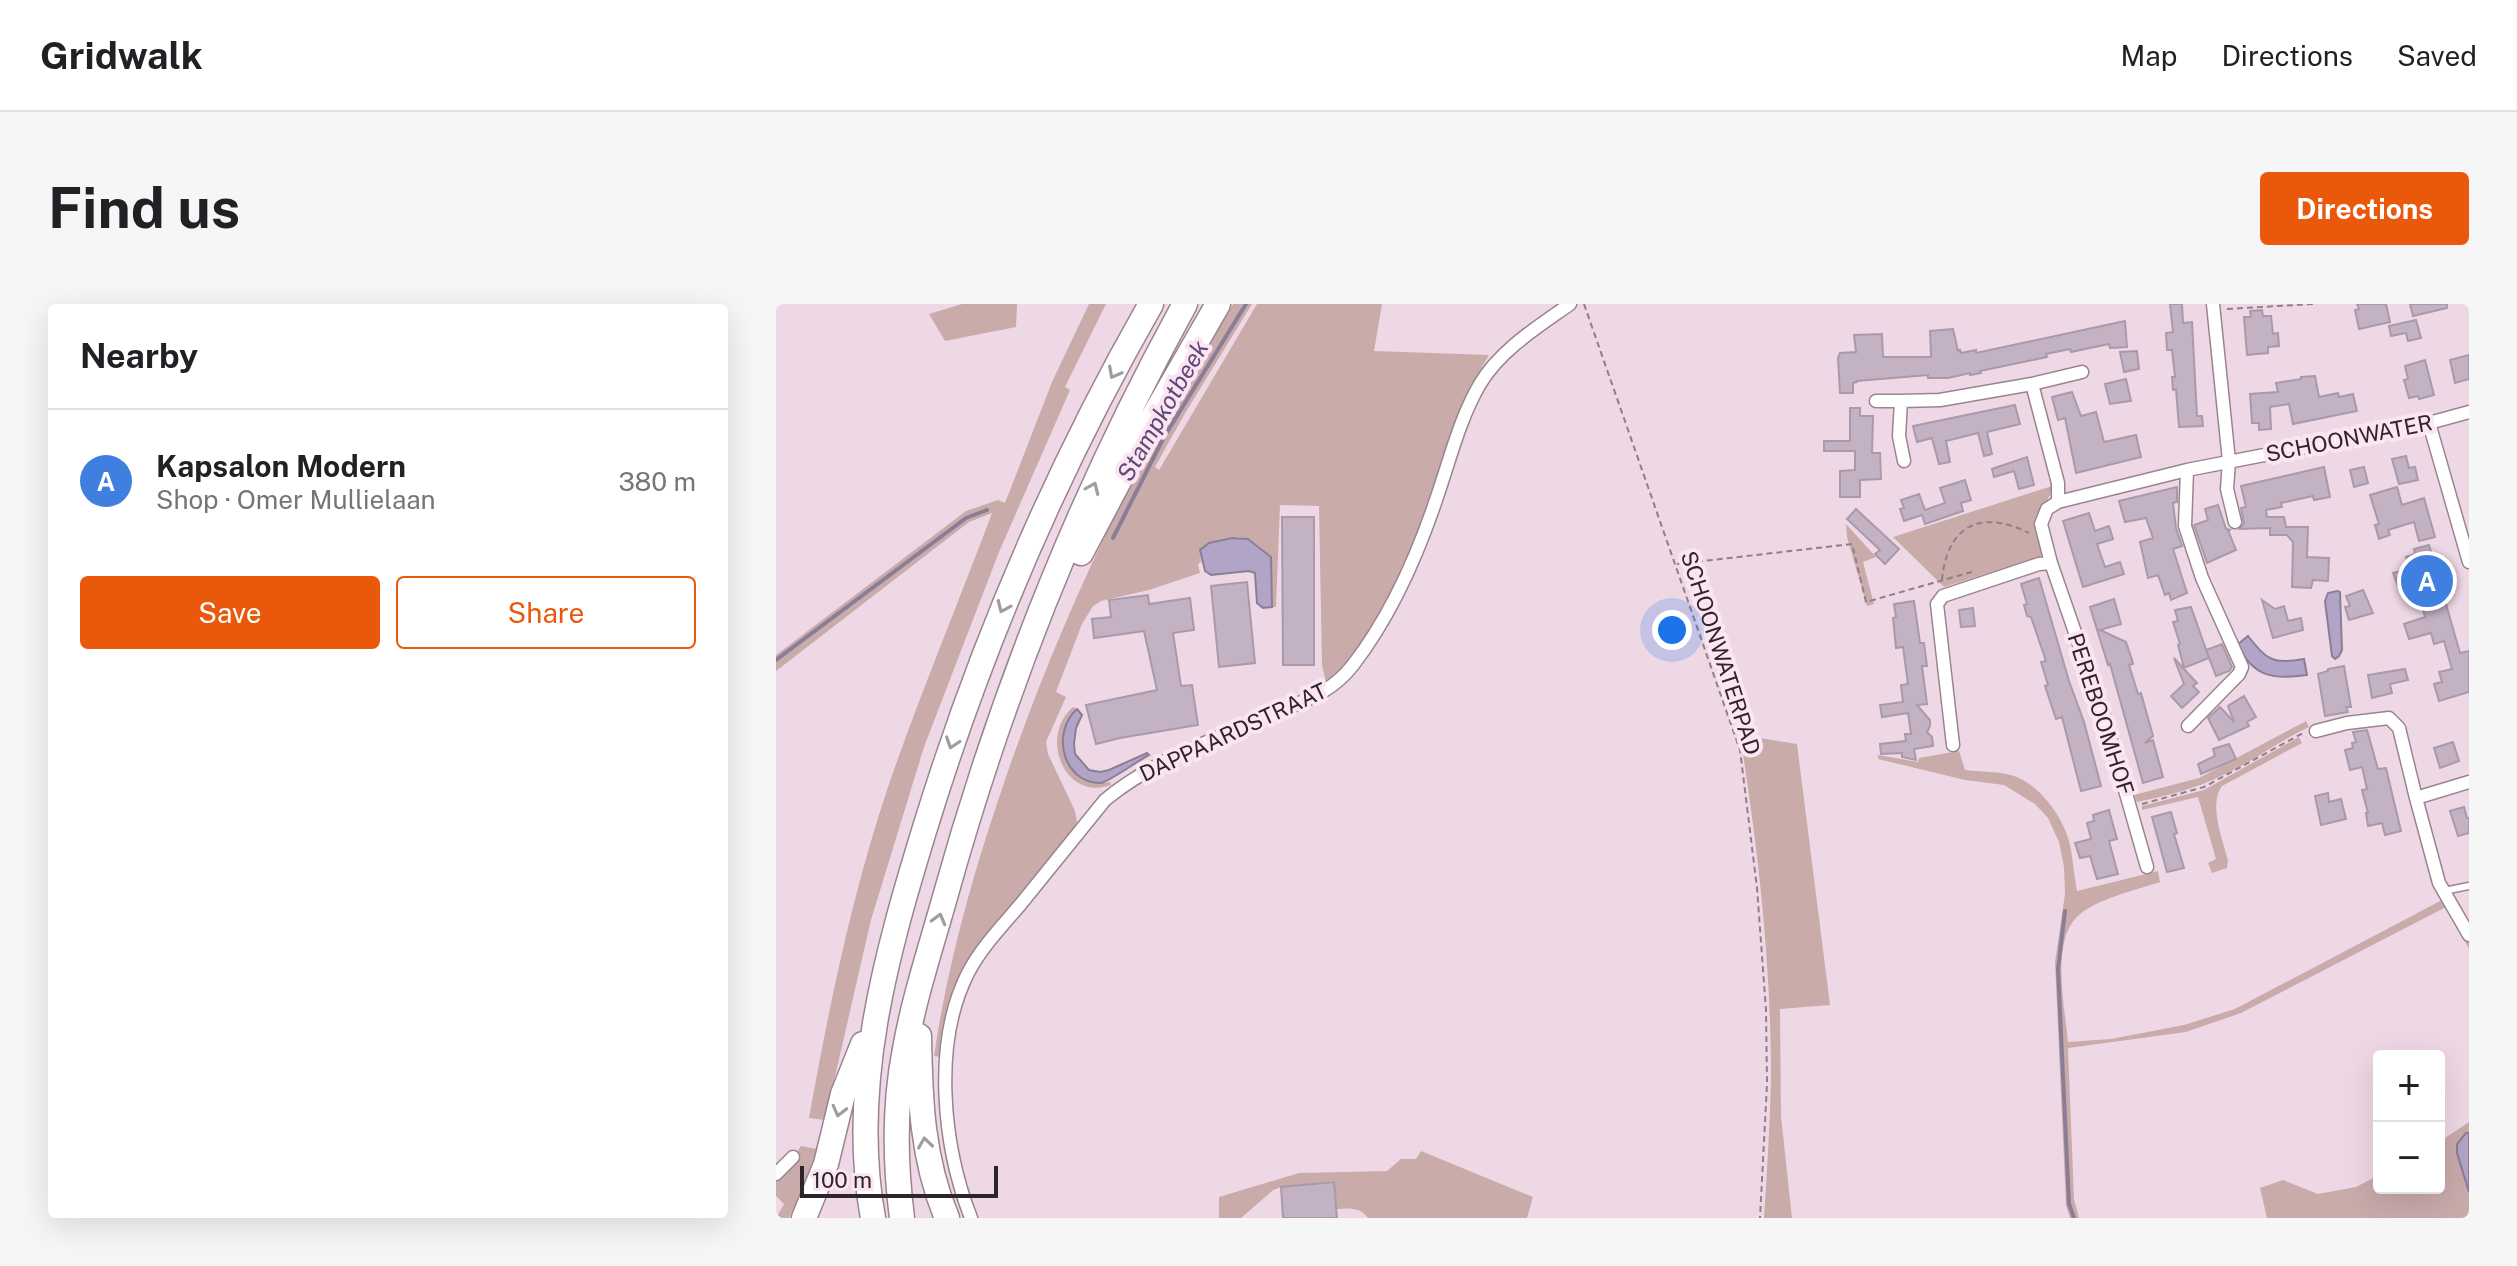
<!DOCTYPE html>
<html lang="en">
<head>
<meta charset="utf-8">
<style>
  body { margin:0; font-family:"Public Sans",sans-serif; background:#f6f6f6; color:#202124 }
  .controls { position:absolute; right:24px; bottom:24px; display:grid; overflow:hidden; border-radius:8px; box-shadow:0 8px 32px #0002 }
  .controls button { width:72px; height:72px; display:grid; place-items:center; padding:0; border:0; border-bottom:2px solid #e0e0e0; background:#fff; color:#202124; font:40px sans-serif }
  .scale { position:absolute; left:24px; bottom:20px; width:198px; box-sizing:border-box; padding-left:8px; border:4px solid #2d252a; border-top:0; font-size:22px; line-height:28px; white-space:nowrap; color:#2d252a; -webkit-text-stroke:6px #fce5f2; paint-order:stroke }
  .you { position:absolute; left:896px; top:326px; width:28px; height:28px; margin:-20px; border:6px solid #fff; border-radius:50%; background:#1a73e8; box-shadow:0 0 0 12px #1a73e833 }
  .badge { display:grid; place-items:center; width:52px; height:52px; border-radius:50%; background:#ea580c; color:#fff; font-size:26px; font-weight:700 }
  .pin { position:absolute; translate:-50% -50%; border:4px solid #fff; box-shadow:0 2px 8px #0006 }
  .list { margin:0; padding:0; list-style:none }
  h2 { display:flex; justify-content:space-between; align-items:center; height:104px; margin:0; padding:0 32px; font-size:34px }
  h2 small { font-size:26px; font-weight:400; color:#757577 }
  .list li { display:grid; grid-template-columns:52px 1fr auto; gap:24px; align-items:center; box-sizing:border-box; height:144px; padding:0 32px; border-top:2px solid #e0e0e0 }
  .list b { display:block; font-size:30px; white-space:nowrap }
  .list p { margin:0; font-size:26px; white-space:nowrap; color:#757577 }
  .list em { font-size:26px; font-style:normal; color:#757577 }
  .actions { display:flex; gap:16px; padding:24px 32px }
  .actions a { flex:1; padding:18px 0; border:2px solid #ea580c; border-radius:8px; text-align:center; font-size:28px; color:#ea580c }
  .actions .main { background:#ea580c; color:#fff }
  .map { position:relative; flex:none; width:1693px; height:914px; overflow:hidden; border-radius:8px }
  header { display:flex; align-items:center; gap:48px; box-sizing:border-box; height:112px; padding:0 40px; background:#fff; border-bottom:2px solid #e0e0e0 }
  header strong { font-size:38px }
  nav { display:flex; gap:44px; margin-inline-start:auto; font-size:28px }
  .intro { display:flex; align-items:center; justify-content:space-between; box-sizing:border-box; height:192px; padding:0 48px }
  h1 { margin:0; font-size:56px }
  .button { padding:20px 36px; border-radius:8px; background:#ea580c; color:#fff; font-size:28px; font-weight:700 }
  main { display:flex; gap:48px; padding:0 48px }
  aside { flex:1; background:#fff; border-radius:8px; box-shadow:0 8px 32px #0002 }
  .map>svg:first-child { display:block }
  .green { fill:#c9abaa }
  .water { fill:#b2a4c6; stroke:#8a7e97; stroke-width:2 }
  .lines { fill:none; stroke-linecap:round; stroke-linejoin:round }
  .stream { stroke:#8a7e97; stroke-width:4 }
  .building { fill:#c2b2c4; stroke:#a999aa; stroke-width:2 }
  .lane-casing { stroke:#998490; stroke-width:9 }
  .street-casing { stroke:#998490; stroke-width:15 }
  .highway-casing { stroke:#998490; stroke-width:27 }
  .path { stroke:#8e7f88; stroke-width:2; stroke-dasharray:6 4; stroke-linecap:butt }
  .lane { stroke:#fff; stroke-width:6 }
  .street { stroke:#fff; stroke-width:12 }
  .highway { stroke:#fff; stroke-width:24 }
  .oneway { stroke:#a09d9f }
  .labels { text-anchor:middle; stroke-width:8; stroke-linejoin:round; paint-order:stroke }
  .street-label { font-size:22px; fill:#2d252a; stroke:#fce5f2 }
  .water-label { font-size:24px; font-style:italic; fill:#5e4878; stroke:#fce5f2 }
</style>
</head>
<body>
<header>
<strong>Gridwalk</strong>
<nav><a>Map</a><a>Directions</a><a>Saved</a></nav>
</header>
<div class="intro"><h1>Find us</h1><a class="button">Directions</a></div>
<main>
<aside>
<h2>Nearby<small></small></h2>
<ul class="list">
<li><span class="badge" style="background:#3f7fe0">A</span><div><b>Kapsalon Modern</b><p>Shop · Omer Mullielaan</p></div><em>380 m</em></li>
</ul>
<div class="actions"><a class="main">Save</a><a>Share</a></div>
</aside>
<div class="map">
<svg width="1693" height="914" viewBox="0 0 1693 914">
  <rect width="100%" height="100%" fill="#efd8e5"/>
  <path class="green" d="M186,0H241L240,23L169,37L153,10Z
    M313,0H330L289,83L294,86L223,248L148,443L95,616L49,816L33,814C53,703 76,590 112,483C144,390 182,300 216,209L193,218L0,367V351L190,207L222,196L229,199L276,78Z
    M457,0H476L408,111L379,163L383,166L481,0H606L598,47L713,51C680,105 667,164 646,223C627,274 591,343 550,379L546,361L543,202L504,201L500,303H496L495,253C488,247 482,240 474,236C460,229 436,237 424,246L425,258L422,260L424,269L373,286L325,297L317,302L306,320L280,388L290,393L270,438L272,450L299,507L301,518L299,524L200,647L184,672L171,710L164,753L158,752C172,657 198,566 229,476C266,368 311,264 363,163C391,107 425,53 457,0Z
    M1276,182C1276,197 1262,202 1260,216C1258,226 1265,238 1268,247L1265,252L1168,283L1117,233Z
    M1070,220L1100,253L1087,258L1098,300L1091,302L1071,233Z
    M297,403L301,405C272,431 291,487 334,478L335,481C289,498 262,433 297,403Z
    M1530,417L1533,423C1501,438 1476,458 1445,472C1419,485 1389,492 1361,498L1358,491L1423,474Z
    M964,431L1021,440L1054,701L1004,705L1005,812L1016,914H988C991,867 994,820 995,773C995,658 982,544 964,431Z
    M1523,433L1526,439L1446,482C1432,502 1447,535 1452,557L1451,564L1436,569L1432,559L1440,555L1422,493L1366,506V502L1428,486Z
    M1183,447L1189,466C1204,468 1224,467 1238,472C1264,481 1286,512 1293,537C1297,553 1298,571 1301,587L1382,567L1384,578C1360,586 1321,595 1303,611C1274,635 1289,704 1292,738L1335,735L1408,721L1459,705L1666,596L1693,636V645L1670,603L1465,709L1410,728L1292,744L1298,895L1303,914H1294L1290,901L1279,658L1289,590L1288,563L1283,538L1272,514L1259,500L1228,481L1189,476L1102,455V451L1142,458L1143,454Z
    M1693,818V914H1491L1484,884L1507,876L1542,890L1580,883L1603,871V884H1663V838Z
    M25,842L41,845L27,884L13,914H0L8,900L0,892V877L21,857V848Z
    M645,847L757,893L751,914H592C585,903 572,904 561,905L558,877L505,883L497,886L465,914H443V893L523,869L611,867L625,855H640Z"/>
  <path class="water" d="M456,234L472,235L495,253L496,303L487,304L481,299L479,269L473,267L435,271L429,267L424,246L433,239Z
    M1561,287L1564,288L1566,346L1563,352L1559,355L1556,352L1549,297L1552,289Z
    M1472,332C1492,357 1496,360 1528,355L1531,371C1497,376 1478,373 1461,341Z
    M301,405L306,411L300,424L298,440L299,450L313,466L324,468L333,466L371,449L373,451C363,456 331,479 325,479C286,479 275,428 301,405Z
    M1690,829H1693V888L1681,849V840Z"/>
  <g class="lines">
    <path class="stream" d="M337,234L388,133L470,0
      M0,356L190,214L211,206
      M1289,607L1282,665L1293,900L1298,914"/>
  </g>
  <path class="building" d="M1394,0H1406L1407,19L1416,18L1421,112H1426L1427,122L1403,123L1400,85L1397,86L1396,73H1399L1396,46H1391L1390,29L1397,28Z
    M1581,0H1610L1614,18L1583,25L1579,6L1583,5Z
    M1634,0H1671V4L1637,12Z
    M1486,6L1487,12H1495L1497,30L1502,29L1503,42L1492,43V49L1471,51L1468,13H1475L1474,7Z
    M1640,16L1645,34L1632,37L1630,29L1615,32L1613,22Z
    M1349,17L1351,43L1334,44L1333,40L1295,48L1294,45L1270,50L1271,53L1204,67L1205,69L1194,71V69L1172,74H1152V71L1081,77V78L1077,79V89H1064L1062,54L1064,49L1080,48L1078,31L1106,30L1107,53H1155L1154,27L1177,25L1182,47L1184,46L1185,49L1200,46V49Z
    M1361,47L1363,65L1348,68L1344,48Z
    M1693,51V75L1679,79L1674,56Z
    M1649,56L1658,91L1643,95L1642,92L1633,94L1628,76L1632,75L1629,62Z
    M1539,72L1543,93L1562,89L1563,93L1577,90L1581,107L1517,120L1513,100L1494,103L1495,125L1483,126V119H1476L1474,90L1502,88L1500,79L1525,75V73Z
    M1350,75L1355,97L1334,100L1329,80Z
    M1296,88L1305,112L1320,108L1328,138L1360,131L1365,153L1300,169L1289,114L1282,116L1276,93Z
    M1239,101L1244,120L1211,128L1216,150L1208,152L1202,129L1170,137L1174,158L1163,160L1156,134L1141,138L1137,122Z
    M1074,104H1084V112H1097L1096,149H1104L1105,175L1084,176V193H1064V167L1079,166V147H1048V137H1074Z
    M1630,152L1633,164L1639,163L1642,176L1623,180L1616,155Z
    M1251,153L1258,181L1243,185L1238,167L1218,173L1216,165Z
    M1548,163L1554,193L1538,196L1537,192L1505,199L1506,203L1490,206L1491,213H1508L1510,223H1532L1531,253L1553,254L1552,277L1537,276L1535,284L1516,283L1517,238L1511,231H1494V224L1464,225L1468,220L1465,204L1470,203L1465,182Z
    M1588,163L1592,179L1578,183L1574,166Z
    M1189,176L1195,196L1185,199L1187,207L1149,220L1146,211L1128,217L1124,205L1128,204L1125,196L1143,190L1149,206L1169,199L1164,184Z
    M1401,183V198L1397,199L1400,224L1406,242L1397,245L1411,289L1395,296L1393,289L1389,291L1382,271L1372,274L1364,238L1377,234L1370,214L1349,218L1343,197Z
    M1621,183L1626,201L1648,194L1659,233L1643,237L1638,218L1612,226L1614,231L1603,235L1599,221L1603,220L1594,191Z
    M1442,201L1450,225L1455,226H1452L1460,246L1431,259L1418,221L1432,216L1429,205Z
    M1080,205L1123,245L1109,260L1099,250L1104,246L1071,215Z
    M1313,209L1319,227L1333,222L1337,235L1321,240L1329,263L1344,258L1348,270L1307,283L1287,217Z
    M506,213H538V361H507Z
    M1653,241L1684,349L1693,347V388L1663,397L1658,380L1666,378L1663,368L1676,365L1668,337L1658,340L1655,329L1633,335L1628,320L1649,313L1646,302L1650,301L1644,281L1641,282L1640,280L1623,284L1617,269L1633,265L1630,253L1639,250L1638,245Z
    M1263,274L1293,377L1308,418L1325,482L1305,487L1286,413L1280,415L1269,382L1272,381L1265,358L1270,357L1255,313L1251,312L1248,301L1251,300L1245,280Z
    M471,278L479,359L443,363L435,282Z
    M1587,286L1597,309L1573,316L1569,303L1574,302L1570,292Z
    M372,291L373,300L414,294L418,326L397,329L405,382L416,381L422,421L344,434L320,440L310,401L381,386L368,327L318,334L316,315L335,313L333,296Z
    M1338,295L1345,320L1324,326L1350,338L1356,356L1357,360L1353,361L1362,390L1365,389L1377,432L1369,439L1377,436L1387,473L1367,479L1334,360L1332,361L1314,303Z
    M1486,296L1499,305L1508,302L1512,317L1525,314L1527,326L1497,334Z
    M1138,297L1144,339H1148L1151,362H1146L1151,400L1141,401L1154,416V422L1151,428L1156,433L1157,442L1138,445L1140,456L1126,453V449L1105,450L1104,440L1130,437L1129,430H1135L1132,409L1106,413L1104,401L1127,398L1125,381L1132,380L1127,343L1120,344L1117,314L1120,313L1118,300Z
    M1415,303L1433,354L1408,364L1402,341L1404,340L1397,318L1402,317L1399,306Z
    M1197,304L1199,322L1185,323L1183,306Z
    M1446,340L1456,363L1453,367L1440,372L1430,346Z
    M1398,354L1421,379L1417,382L1423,388L1406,404L1395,392L1408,380Z
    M1568,362L1575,403H1570L1572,408L1549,412L1542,370L1552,367V365Z
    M1629,365L1632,376L1614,380L1616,389L1596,394L1592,371Z
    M1468,392L1480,413L1471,418L1473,422L1443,436L1432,414L1444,403L1458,418L1452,402Z
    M1591,426L1602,465L1610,464L1625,527L1609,531L1606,519L1592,522L1590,509H1592L1586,486L1591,485L1586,463L1574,466L1569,446L1577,444L1576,439L1580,438L1577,428Z
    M1677,438L1683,457L1664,464L1658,444Z
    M1453,440L1460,455L1425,470L1422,460L1439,452L1437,445Z
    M1552,489L1553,498L1565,495L1570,515L1545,521L1539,492Z
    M1688,503L1691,514H1693V529L1682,532L1674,507Z
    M1333,506L1341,535L1333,537L1342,570L1321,575L1314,552L1304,554L1299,539L1315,535L1311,519L1318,517L1317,511Z
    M1395,508L1401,529L1398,530L1408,564L1391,568L1376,513Z
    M558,878L561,914H507L505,883Z"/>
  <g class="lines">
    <g class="lane-casing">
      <path id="lane" d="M1668,587L1693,582"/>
    </g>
    <g class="street-casing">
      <path id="street" d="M1437,0L1453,157L1451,185L1459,218
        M1256,80L1306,68
        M1100,97H1125
        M1653,119L1693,258
        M1128,157L1123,132L1125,97L1164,96L1256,80L1282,179V198
        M1411,166L1409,222L1426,274L1466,363L1463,370L1412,422
        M1540,427L1571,419L1613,414L1623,424L1640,494L1693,478
        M1177,441L1161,300L1167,292L1263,260L1275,259
        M1640,494L1663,579L1693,631
        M1371,563L1327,409L1275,259L1265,220L1271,205L1282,198L1411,166L1653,119L1693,108
        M0,870L17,853
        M195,914C167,842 156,740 192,669C205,644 226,622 244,601C272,566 301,531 329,496C376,457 435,437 490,413C524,398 554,391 577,361C614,313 642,250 661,193C674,155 684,114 704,80C724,46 763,22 794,0"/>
    </g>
    <g class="highway-casing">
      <path id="highway" d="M305,249L372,122L442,0
        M143,732C144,795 146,855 171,914
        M28,914L50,860L67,790L87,740
        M97,914C73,783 110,651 148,527C204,344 280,166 375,0
        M126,914C119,859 118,800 129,745C138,694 155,643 169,593C226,388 306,187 409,0"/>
    </g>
    <path class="path" d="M808,0L964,446L981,584L990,706L991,780L984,914
      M1451,5L1537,0
      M901,260L1076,240L1090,298L1199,267
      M1166,276C1171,221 1205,205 1253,229
      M1366,500L1428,483L1527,429"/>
    <use href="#lane" class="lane"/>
    <use href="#street" class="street"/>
    <use href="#highway" class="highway"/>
  </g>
  <defs><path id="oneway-chevron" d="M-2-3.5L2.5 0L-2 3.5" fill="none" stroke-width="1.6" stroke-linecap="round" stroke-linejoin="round" transform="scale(2)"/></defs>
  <g class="oneway">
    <use href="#oneway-chevron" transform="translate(338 69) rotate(118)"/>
    <use href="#oneway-chevron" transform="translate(317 184) rotate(-66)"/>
    <use href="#oneway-chevron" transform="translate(227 303) rotate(114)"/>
    <use href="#oneway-chevron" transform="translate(176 439) rotate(109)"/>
    <use href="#oneway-chevron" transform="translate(163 615) rotate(-75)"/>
    <use href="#oneway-chevron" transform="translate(63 807) rotate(104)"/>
    <use href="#oneway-chevron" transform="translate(149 839) rotate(-98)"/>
  </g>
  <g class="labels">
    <g class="street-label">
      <text transform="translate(1573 134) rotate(-11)" y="8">SCHOONWATER</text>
      <text transform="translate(945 349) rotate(72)" y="8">SCHOONWATERPAD</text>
      <text transform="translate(1325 410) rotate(72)" y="8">PEREBOOMHOF</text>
      <text transform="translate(457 428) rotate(-25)" y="8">DAPPAARDSTRAAT</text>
    </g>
    <g class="water-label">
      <text transform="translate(387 107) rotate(-60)" y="8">Stampkotbeek</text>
    </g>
  </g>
</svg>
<div class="controls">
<button>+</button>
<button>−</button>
</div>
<div class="scale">100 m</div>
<div class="you"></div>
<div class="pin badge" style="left:1651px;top:277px;background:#3f7fe0">A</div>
</div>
</main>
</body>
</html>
